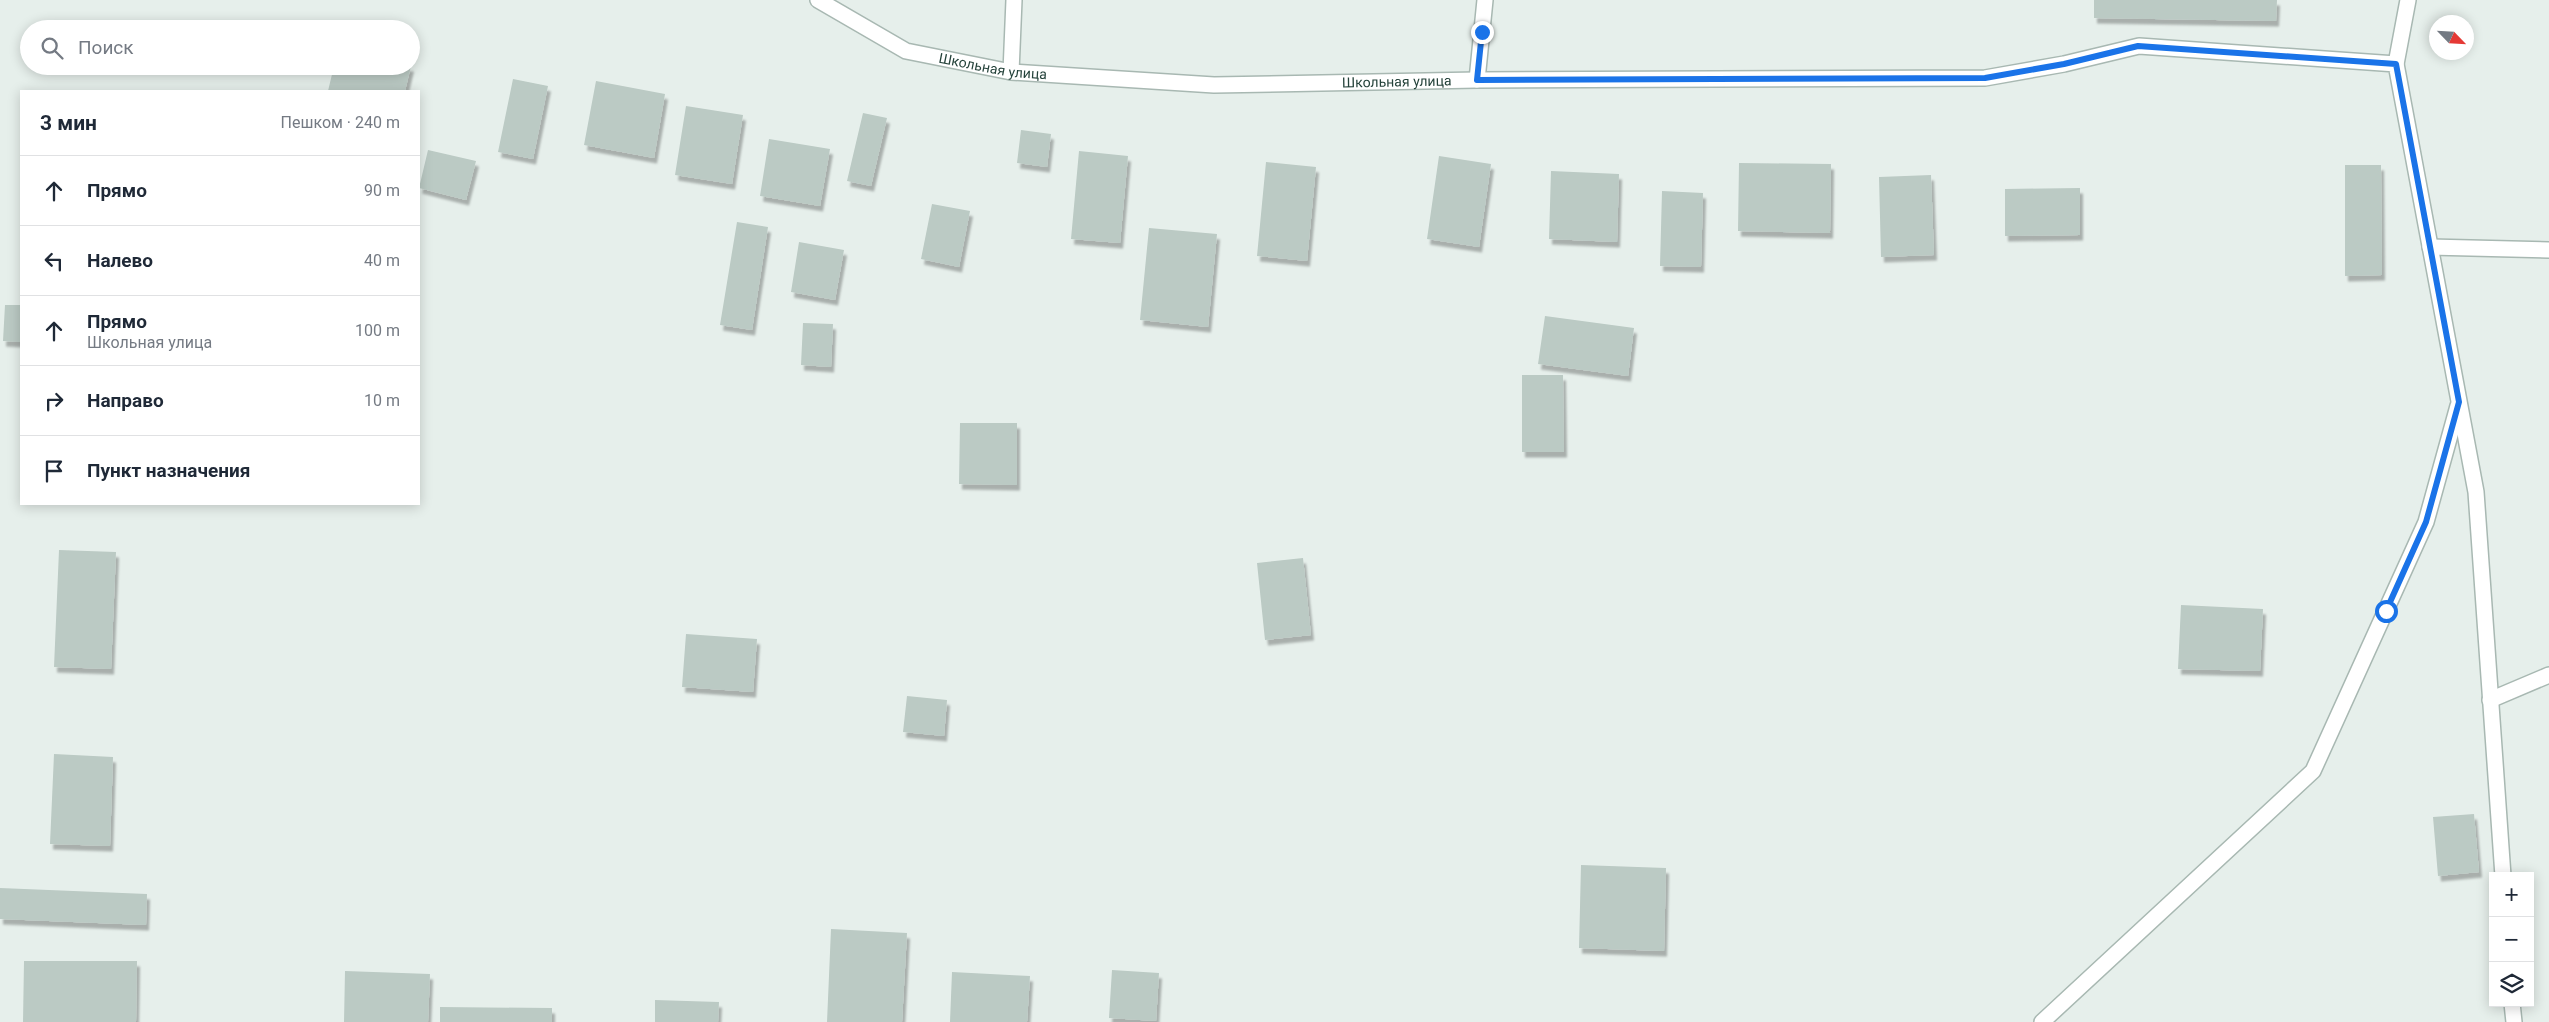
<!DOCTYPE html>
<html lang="ru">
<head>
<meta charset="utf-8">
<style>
  body { margin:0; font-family:Roboto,sans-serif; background:#f6f6f7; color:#1f2937 }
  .controls { position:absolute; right:15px; bottom:15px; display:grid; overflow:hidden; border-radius:0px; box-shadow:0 2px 12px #0003 }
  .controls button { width:45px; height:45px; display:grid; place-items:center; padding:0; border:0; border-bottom:1px solid #e0e1e3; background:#fff; color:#1f2937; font:25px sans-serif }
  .compass { position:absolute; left:2429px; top:15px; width:45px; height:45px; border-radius:50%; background:#fff; box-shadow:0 2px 12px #0003; rotate:115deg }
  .stop { position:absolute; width:15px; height:15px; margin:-11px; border:4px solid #1a73e8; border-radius:50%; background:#fff }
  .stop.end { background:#1a73e8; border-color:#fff; box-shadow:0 1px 5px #0008 }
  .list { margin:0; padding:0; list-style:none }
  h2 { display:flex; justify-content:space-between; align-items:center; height:65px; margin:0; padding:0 20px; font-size:21px }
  h2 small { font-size:16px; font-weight:400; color:#747a83 }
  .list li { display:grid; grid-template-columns:32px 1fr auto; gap:15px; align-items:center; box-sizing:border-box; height:70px; padding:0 20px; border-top:1px solid #e0e1e3 }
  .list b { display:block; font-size:19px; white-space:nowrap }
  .list p { margin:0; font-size:16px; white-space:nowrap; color:#747a83 }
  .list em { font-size:16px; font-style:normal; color:#747a83 }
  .icon { flex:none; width:28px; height:28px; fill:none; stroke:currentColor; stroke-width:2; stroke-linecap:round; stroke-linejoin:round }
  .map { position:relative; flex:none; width:2549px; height:1022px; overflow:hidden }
  .search { position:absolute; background:#fff; box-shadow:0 2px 12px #0003; left:20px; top:20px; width:400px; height:55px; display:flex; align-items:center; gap:12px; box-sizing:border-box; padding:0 18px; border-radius:28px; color:#747a83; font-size:19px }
  .panel { position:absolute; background:#fff; box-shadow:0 2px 12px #0003; left:20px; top:90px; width:400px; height:415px; border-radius:0px }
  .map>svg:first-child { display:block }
  .building { fill:#bbcac4; filter:url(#shadow) }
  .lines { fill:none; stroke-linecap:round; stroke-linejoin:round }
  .lane-casing { stroke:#a8b8b2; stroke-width:18 }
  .street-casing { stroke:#a8b8b2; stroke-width:18 }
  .lane { stroke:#fff; stroke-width:15 }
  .street { stroke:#fff; stroke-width:15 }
  .route { stroke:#1a73e8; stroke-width:6 }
  .labels { text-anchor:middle; stroke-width:5; stroke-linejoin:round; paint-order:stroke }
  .street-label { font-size:14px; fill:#24423a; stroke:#f7fbf9 }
</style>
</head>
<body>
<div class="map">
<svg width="2549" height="1022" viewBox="0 0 2549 1022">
  <defs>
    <filter id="shadow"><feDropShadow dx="3" dy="5.5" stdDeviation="1" flood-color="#0004"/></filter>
  </defs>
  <rect width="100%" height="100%" fill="#e6efeb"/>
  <path class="building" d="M2094,0H2277L2276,21L2094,18Z
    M334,66H411L405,91H328Z
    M513,79L548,86L533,159L498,152Z
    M596,81L665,94L654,158L584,145Z
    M686,106L743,115L732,184L675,175Z
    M863,113L887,118L871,186L847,181Z
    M1021,130L1051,134L1047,167L1017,163Z
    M769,139L830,149L820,206L760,196Z
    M428,150L476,161L466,200L419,188Z
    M1079,151L1128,156L1120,243L1071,239Z
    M1439,156L1491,164L1479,247L1427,239Z
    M1266,162L1316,167L1307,261L1257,256Z
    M1739,163L1831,164L1830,233L1738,231Z
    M2345,165H2381L2382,275L2345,276Z
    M1551,171L1619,174L1617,242L1549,239Z
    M1931,175L1934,255L1881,257L1879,177Z
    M2080,188V235L2005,236V189Z
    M1662,191L1703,193L1701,267L1660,266Z
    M932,204L970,211L959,267L921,259Z
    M737,222L768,227L752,330L720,325Z
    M1149,228L1217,234L1208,327L1140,320Z
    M799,242L844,250L835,300L791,292Z
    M5,305H21V342L3,341Z
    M1545,316L1634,328L1628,376L1538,364Z
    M803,323L833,324L831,367L801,365Z
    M1522,375H1563L1564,452H1522Z
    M960,423H1017V485L959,484Z
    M59,550L116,552L111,669L54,667Z
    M1303,558L1311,635L1265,640L1257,563Z
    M2181,605L2263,609L2260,671L2178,669Z
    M686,634L757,639L753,692L682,687Z
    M907,696L947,700L944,736L903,732Z
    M54,754L113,757L110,846L50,844Z
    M2474,814L2479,872L2438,876L2433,817Z
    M1581,865L1666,868L1664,951L1579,948Z
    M0,888L147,894L146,925L0,919Z
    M831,929L907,933L902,1022H827Z
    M24,961H137L136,1022H23Z
    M1112,970L1159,973L1156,1021L1109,1018Z
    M345,971L430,974L428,1022H344Z
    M952,972L1030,976L1027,1022H950Z
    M655,1000L719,1002L718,1022H655Z
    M440,1007L552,1008V1022H440Z"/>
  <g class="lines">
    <g class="lane-casing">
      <path id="lane" d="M2396,64L2408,0
        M1011,72L1014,0
        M1477,80L1485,0"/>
    </g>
    <g class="street-casing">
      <g id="street">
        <path id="s1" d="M818,0L906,51L1011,72L1214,85L1477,80L1985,78L2064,64L2139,46L2396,64L2476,492L2503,876"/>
        <path d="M2430,247L2549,250"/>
        <path d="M2490,700L2549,675"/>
        <path d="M2512,1003L2514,1022"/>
        <path d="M2042,1022L2313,771L2426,522L2458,406"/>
      </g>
    </g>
    <use href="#lane" class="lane"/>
    <use href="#street" class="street"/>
  </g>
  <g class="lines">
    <path class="route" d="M1482,32L1477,80L1985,78L2064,64L2138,46L2396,64L2459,402L2426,522L2386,611"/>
  </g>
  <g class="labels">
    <g class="street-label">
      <text dy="5" stroke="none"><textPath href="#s1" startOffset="190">Школьная улица</textPath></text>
      <text dy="5" stroke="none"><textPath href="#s1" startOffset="595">Школьная улица</textPath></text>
    </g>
  </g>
</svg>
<div class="controls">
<button>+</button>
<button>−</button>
<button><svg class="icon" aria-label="layers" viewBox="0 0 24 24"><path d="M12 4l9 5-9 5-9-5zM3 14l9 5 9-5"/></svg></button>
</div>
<svg class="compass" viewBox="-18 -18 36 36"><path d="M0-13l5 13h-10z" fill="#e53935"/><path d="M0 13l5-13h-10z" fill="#747a83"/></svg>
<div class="stop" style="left:2386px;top:611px"></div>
<div class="stop end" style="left:1482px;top:32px"></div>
<div class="search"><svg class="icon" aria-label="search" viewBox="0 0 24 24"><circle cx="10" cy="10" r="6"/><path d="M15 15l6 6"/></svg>Поиск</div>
<section class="panel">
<h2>3 мин<small>Пешком · 240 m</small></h2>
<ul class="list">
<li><svg class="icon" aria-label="ahead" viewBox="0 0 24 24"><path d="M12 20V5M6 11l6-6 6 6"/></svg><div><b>Прямо</b></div><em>90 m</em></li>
<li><svg class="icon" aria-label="left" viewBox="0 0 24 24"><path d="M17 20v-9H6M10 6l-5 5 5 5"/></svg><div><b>Налево</b></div><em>40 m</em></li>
<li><svg class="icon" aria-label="ahead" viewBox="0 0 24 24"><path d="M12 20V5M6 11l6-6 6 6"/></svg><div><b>Прямо</b><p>Школьная улица</p></div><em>100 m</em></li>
<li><svg class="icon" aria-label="right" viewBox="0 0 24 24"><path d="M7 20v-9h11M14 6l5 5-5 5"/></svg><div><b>Направо</b></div><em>10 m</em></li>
<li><svg class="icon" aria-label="arrive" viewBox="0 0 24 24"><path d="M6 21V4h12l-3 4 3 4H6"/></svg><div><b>Пункт назначения</b></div></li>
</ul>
</section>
</div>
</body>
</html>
